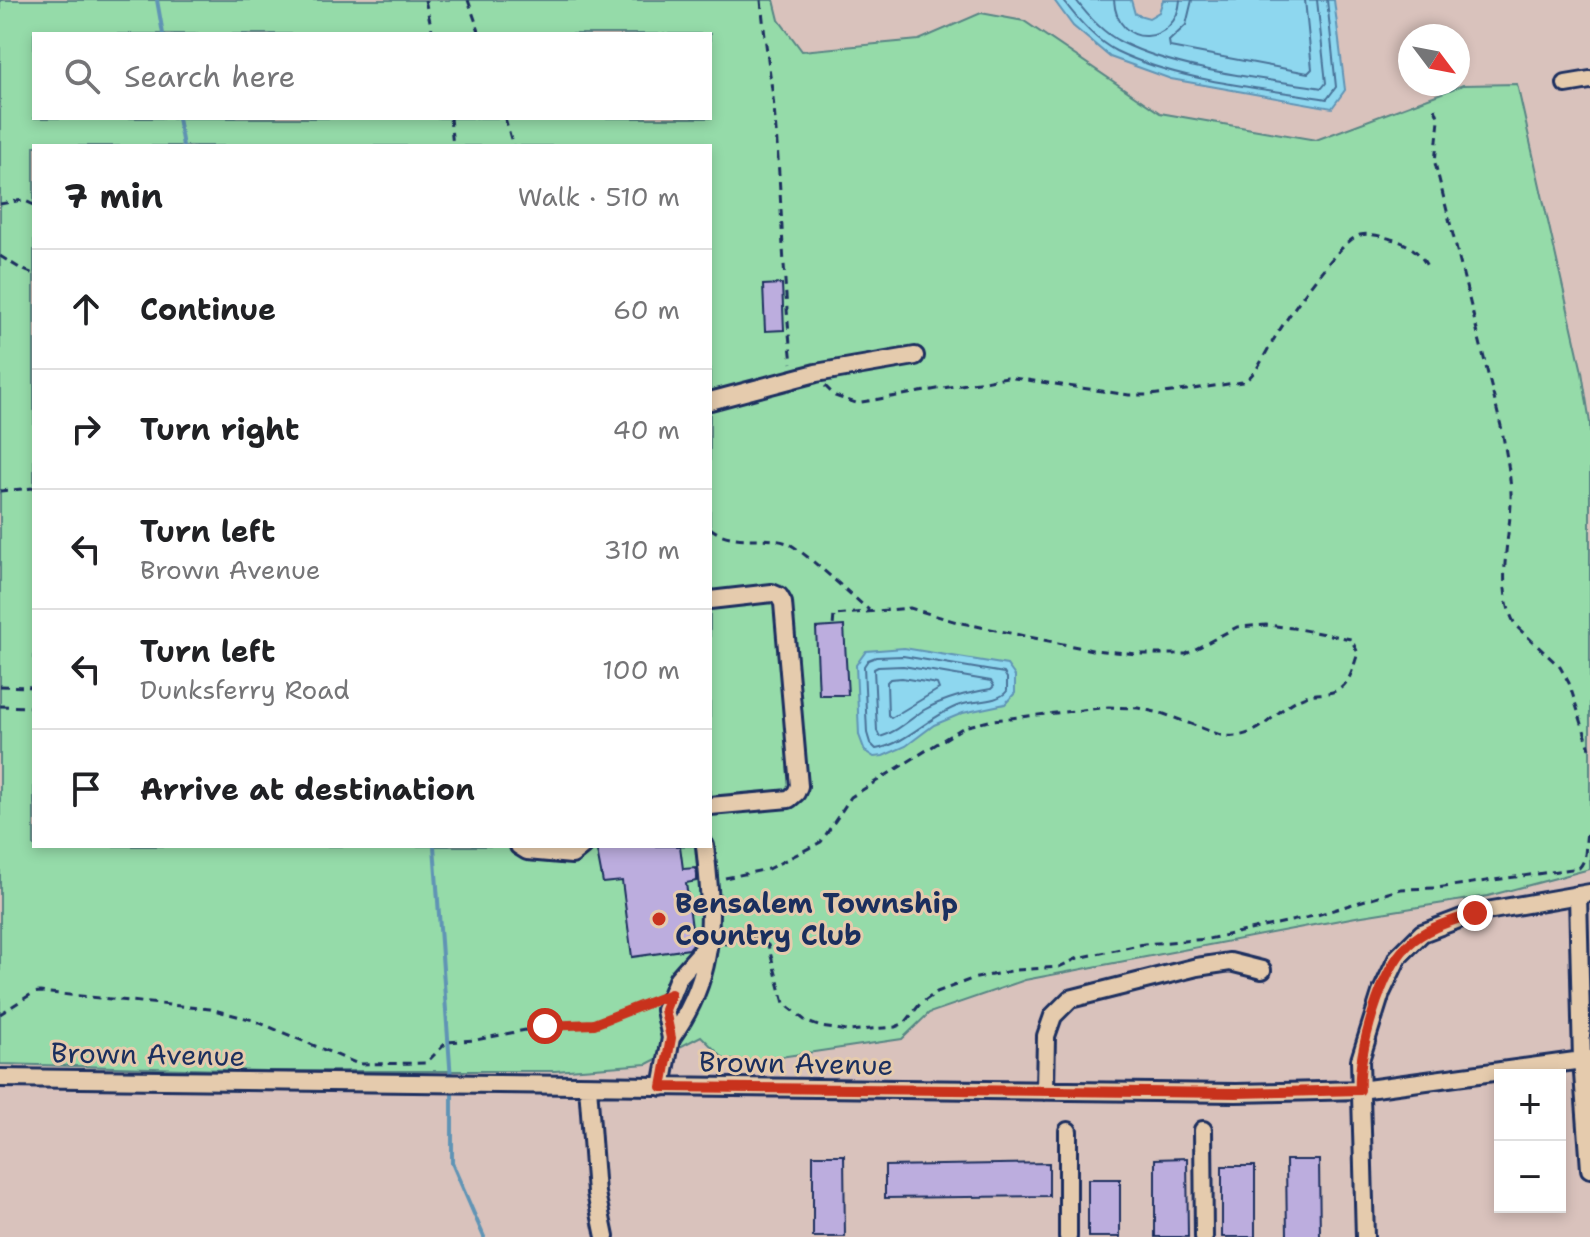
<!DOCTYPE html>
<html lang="en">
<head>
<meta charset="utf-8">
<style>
  body { margin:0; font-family:"Shantell Sans",sans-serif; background:#f6f6f6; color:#202124 }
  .controls { position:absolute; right:24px; bottom:24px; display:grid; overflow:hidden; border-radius:0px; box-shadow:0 4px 12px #0003 }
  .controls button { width:72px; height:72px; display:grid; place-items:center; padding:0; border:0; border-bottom:2px solid #e0e0e0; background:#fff; color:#202124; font:40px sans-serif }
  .compass { position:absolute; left:1398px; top:24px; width:72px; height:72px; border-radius:50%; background:#fff; box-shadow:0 4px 12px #0003; rotate:122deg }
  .stop { position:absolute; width:24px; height:24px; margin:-18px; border:6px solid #c8321e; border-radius:50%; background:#fff }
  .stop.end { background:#c8321e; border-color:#fff; box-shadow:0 2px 8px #0008 }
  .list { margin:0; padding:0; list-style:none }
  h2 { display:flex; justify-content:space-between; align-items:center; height:104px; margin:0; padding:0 32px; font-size:34px }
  h2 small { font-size:26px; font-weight:400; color:#757577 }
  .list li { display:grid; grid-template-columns:52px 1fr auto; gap:24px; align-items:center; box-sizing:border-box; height:120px; padding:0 32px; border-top:2px solid #e0e0e0 }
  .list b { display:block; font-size:30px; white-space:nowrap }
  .list p { margin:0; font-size:26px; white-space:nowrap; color:#757577 }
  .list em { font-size:26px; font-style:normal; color:#757577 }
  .icon { flex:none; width:44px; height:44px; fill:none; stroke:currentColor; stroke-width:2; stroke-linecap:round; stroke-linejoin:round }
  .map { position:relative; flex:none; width:1590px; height:1237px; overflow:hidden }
  .search { position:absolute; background:#fff; box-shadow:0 4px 12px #0003; left:32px; top:32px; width:680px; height:88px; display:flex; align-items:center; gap:20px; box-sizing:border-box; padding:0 28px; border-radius:0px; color:#757577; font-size:30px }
  .panel { position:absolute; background:#fff; box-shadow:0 4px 12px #0003; left:32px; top:144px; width:680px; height:704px; border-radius:0px }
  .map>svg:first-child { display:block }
  .green { fill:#95dba9; stroke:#588584; stroke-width:2; fill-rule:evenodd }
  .water { fill:#8ed7ef; stroke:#6094b5; stroke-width:2 }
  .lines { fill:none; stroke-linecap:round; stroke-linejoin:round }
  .shore { stroke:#497298; stroke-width:2 }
  .stream { stroke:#6094b5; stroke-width:4 }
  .building { fill:#bcadde; stroke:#1b2f5e; stroke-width:2 }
  .minor-casing { stroke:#1b2f5e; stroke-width:22 }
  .path { stroke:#1b2f5e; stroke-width:3; stroke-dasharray:8 6; stroke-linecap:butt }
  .minor { stroke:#e5cbad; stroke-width:16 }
  .route { stroke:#c8321e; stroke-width:10 }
  .poi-dot { fill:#c8321e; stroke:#e5cbad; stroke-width:3 }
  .labels { text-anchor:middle; stroke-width:6; stroke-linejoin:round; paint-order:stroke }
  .poi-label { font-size:28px; font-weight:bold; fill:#1b2f5e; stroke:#e5cbad; text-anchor:start }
  .street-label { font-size:28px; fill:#1b2f5e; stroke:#e5cbad }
</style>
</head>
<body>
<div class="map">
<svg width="1590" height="1237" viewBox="0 0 1590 1237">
  <rect width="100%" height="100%" fill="#d9c2bc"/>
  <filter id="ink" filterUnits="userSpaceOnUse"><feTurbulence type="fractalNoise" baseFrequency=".0125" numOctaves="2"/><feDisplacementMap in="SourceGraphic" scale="16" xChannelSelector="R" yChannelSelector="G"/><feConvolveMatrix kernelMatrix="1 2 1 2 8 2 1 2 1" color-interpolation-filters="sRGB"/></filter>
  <g filter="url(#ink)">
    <path class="green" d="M0,0H774L779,20L802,51L919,40L981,13L1024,21L1160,113L1316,140L1463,85L1517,84L1582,372L1590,423V869L1488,896L1356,917L1025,980L929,1013L902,1039L753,1061L725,1060L701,1036L647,1064L555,1071H266L0,1064ZM34,34H710V118H34ZM34,146H710V846H34Z"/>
    <path class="water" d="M1054,0H1131L1135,14L1149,18L1159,12L1163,0H1334L1345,90L1332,108L1171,79L1110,57L1073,26Z
      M904,648L1007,665L1015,676V693L1005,704L963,713L934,725L906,746L883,756L874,757L865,751L859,735L856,665L866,651Z"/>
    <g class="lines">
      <path class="shore" d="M1063,0C1077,19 1095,40 1116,51C1178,81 1259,88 1327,99L1336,87L1327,0
        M1076,0C1087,15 1104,33 1121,42C1180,71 1258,78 1322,88L1326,83L1317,0
        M1114,0C1117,51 1177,45 1180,0
        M1192,0L1186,25L1169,41L1170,47L1308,73L1312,69L1305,0
        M903,656L1004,673L1007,678V691C998,703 975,700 960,705C930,715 907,744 876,749L870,743L867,733L864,666L868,660L876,657Z
        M903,666L991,681L994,686L991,689C968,693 945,698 924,710C909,720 897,732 880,737L877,731L874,669L878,667Z
        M902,678L937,684L939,689L891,718L888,715L887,682L890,679Z"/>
      <path class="stream" d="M157,0L163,34
        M178,118L183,146
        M434,846L451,1079
        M452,1088V1163L484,1237"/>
    </g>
    <path class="building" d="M782,284L784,330L765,331L763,285Z
      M844,626L848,695H819L816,628Z
      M596,846H680L683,869L696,868L697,874V881L686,883L694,943L689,949L632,957L622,881L603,883Z
      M813,1155H844L845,1237H813Z
      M1187,1158L1188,1237H1155V1159Z
      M1286,1160H1319L1320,1237H1287Z
      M1049,1163V1196L885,1198V1166Z
      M1222,1166H1255V1237H1222Z
      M1088,1179H1120V1237H1088Z"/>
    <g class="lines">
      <g class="minor-casing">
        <path id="minor" d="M1566,84L1590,80
          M710,401L816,373L915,356
          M710,600L772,593L779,596L783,603L799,786L796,793L789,799L710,806
          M519,846L527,851L572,855L583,846
          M1578,895L1582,1060L1590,1169
          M671,1038C717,974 713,920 705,846
          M0,1078L1236,1093L1360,1090L1590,1059
          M588,1086L596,1193L605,1237
          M662,1087L671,1038L665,1010L678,978L708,944
          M1045,1091L1046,1036L1053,1016L1070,999L1197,967L1230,962L1262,970
          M1203,1130L1204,1237
          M1068,1237V1131
          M1365,1237L1360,1060L1381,993L1398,957L1422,933L1475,913L1590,893"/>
      </g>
      <path class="path" d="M425,0L433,34
        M468,0L480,34
        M761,0C764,33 769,65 773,98C782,186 782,275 792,363
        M1435,108L1439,119L1435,163L1502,430C1506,454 1512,480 1511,504C1509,542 1495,591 1516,626L1560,667L1569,683L1590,749
        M450,118L453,146
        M505,118L513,146
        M0,204L23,200L34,205
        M0,256L21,269L34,274
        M825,386L835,396L856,403L1007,377L1129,395H1151L1242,382C1256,376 1263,357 1271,344C1283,323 1339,240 1360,235C1370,233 1381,236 1391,239C1408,243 1420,252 1428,268
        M0,491L34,488
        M710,528C734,546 760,534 787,543C801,548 854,598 869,610
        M0,686L34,687
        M0,706L34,707
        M725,878L768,869L821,842L851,797L964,727L993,720L1109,707L1138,708L1164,714L1223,736C1264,740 1274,707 1306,696C1318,692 1332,696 1342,687C1351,680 1354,664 1358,653L1351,639L1293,628L1266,625L1237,627L1186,654H1138L1092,650L957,622L910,608L834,615L833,627
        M724,944L754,938L768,945L784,1003L807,1022L821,1027L848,1031L895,1027L905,1023L920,1004L937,992L972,979L1016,970L1059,967L1078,958L1144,944L1208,939L1314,916L1401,889L1437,888L1579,868C1590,857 1582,839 1590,825
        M0,1014L33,993L40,992L210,1009L253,1020L358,1064L426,1063L447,1042L476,1040L545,1026L594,1024L652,1001"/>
      <use href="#minor" class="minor"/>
    </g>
  </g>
  <g class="lines" filter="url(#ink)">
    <path class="route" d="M545,1026L594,1024L671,994L665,1010L671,1038L662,1087L1236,1093L1360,1090C1357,1053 1381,970 1408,945C1427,927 1452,921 1475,913"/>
  </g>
  <circle class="poi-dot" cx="659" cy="919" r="8"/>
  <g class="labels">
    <g class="poi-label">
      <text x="675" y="913">Bensalem Township<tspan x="675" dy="32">Country Club</tspan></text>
    </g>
    <g class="street-label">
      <text transform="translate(148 1054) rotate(1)" y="10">Brown Avenue</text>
      <text transform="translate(796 1063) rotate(1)" y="10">Brown Avenue</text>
    </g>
  </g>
</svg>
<div class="controls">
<button>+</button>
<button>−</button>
</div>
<svg class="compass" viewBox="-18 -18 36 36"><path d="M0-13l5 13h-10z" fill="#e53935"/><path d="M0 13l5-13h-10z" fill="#757577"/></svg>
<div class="stop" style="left:545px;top:1026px"></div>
<div class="stop end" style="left:1475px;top:913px"></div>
<div class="search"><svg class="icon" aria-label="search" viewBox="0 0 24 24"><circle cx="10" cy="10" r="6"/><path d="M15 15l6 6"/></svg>Search here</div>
<section class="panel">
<h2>7 min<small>Walk · 510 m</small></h2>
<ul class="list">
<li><svg class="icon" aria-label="ahead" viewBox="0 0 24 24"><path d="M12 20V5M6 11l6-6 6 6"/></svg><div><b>Continue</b></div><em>60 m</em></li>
<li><svg class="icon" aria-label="right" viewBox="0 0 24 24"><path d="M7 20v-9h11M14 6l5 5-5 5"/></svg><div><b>Turn right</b></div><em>40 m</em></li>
<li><svg class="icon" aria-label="left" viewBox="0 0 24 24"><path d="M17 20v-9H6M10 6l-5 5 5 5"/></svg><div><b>Turn left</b><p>Brown Avenue</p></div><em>310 m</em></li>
<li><svg class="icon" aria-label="left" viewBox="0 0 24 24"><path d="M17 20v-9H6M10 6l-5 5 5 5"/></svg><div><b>Turn left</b><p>Dunksferry Road</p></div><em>100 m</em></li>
<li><svg class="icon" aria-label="arrive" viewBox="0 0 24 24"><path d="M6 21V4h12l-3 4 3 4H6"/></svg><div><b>Arrive at destination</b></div></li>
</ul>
</section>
</div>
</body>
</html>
